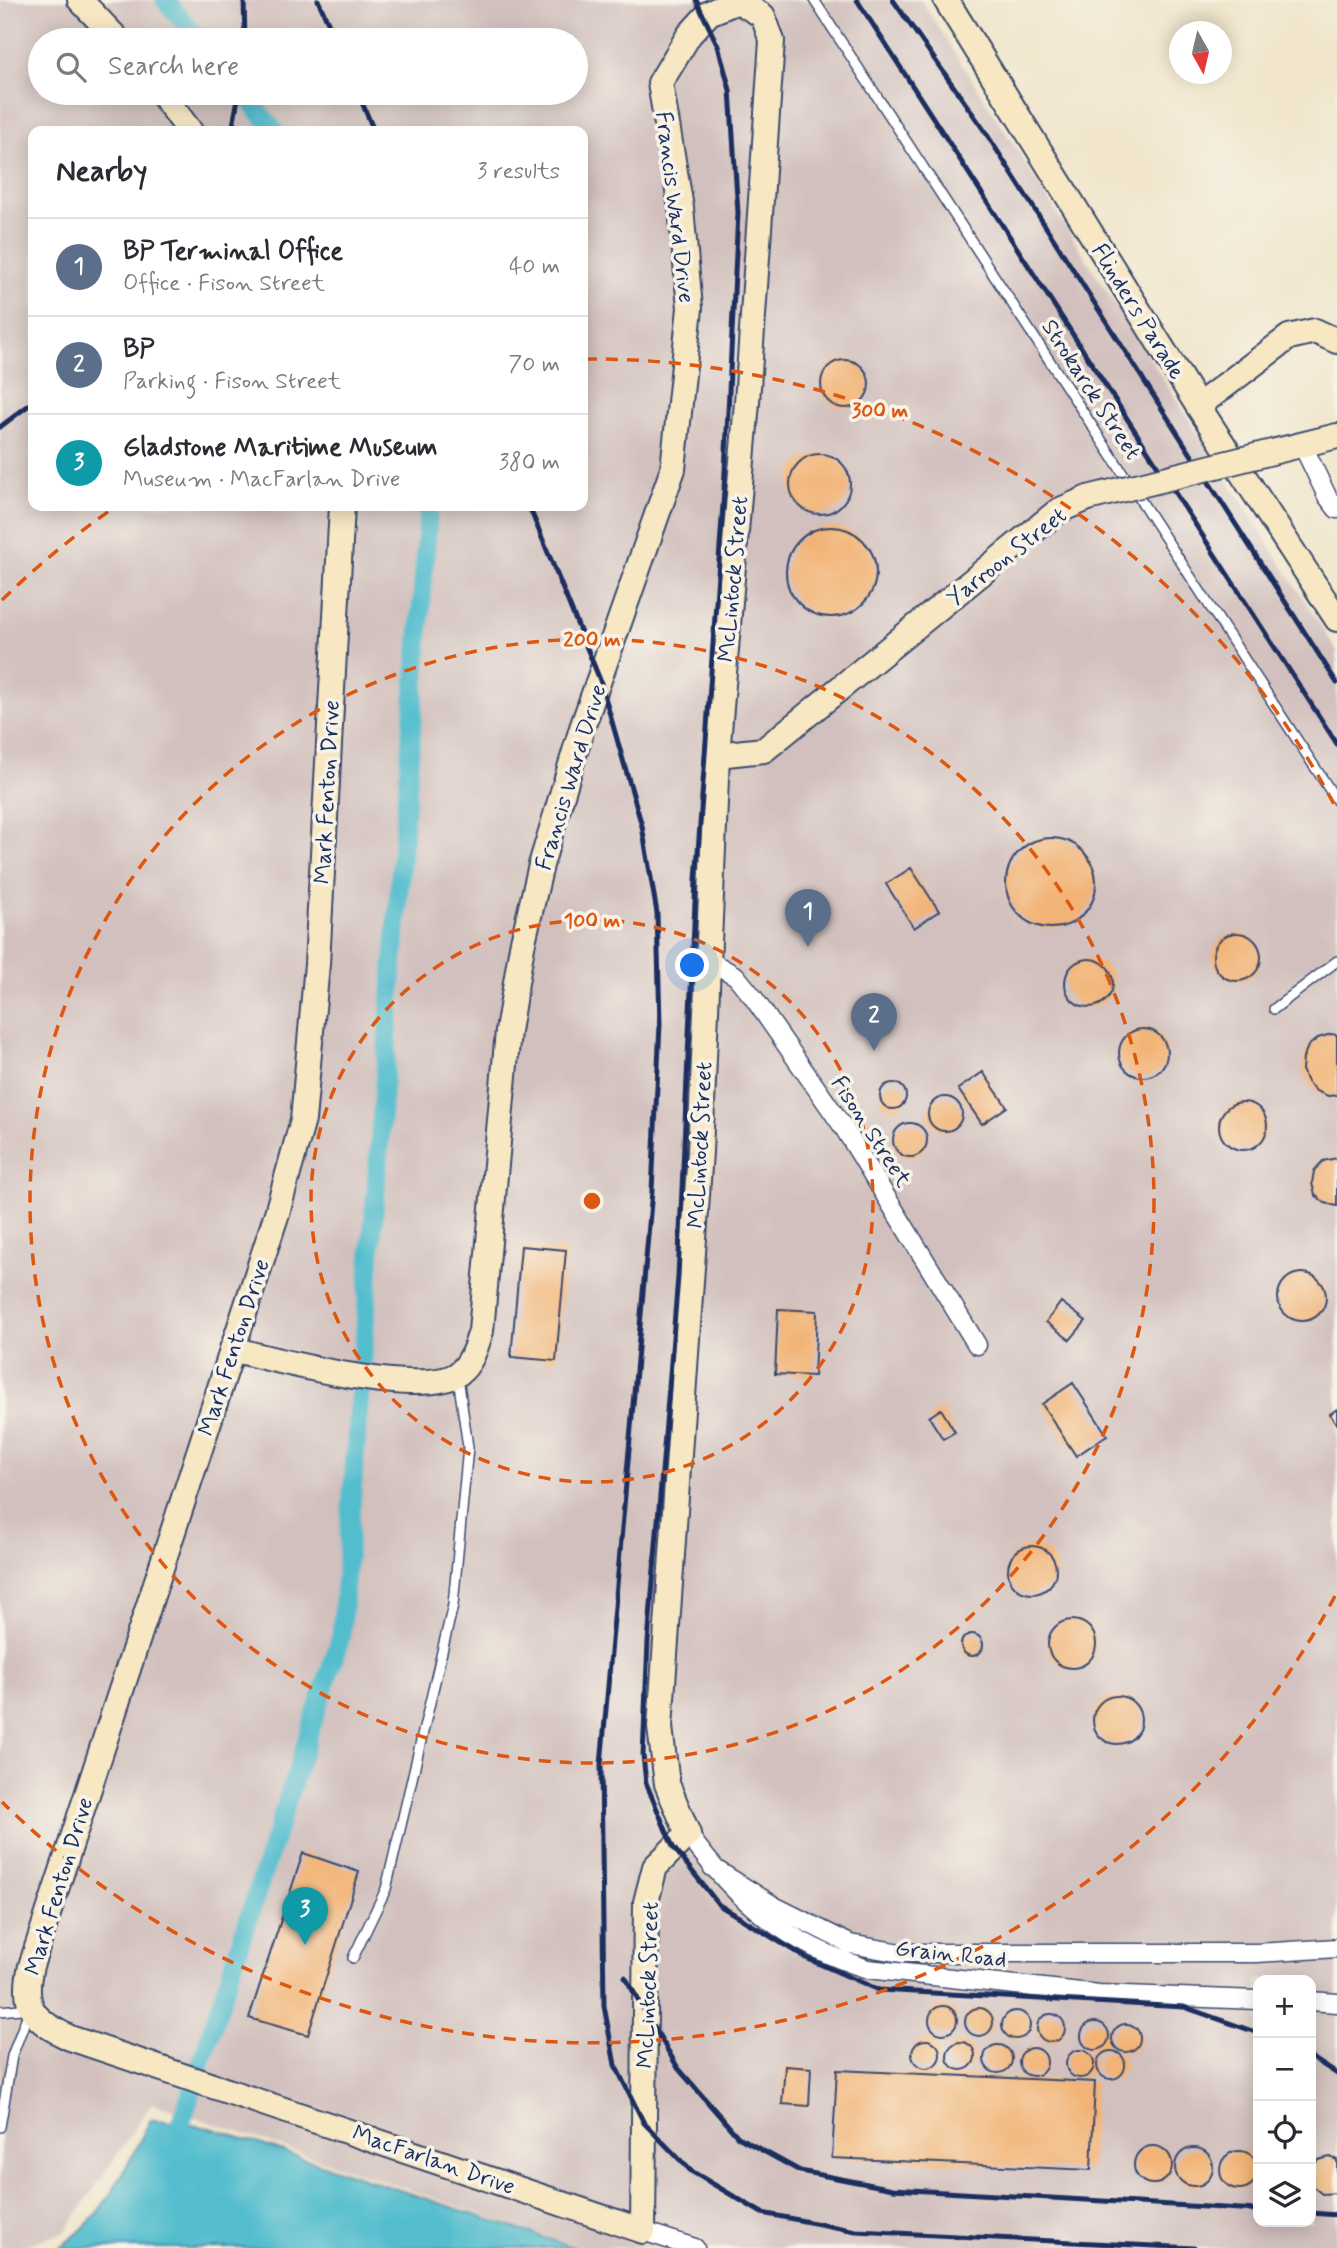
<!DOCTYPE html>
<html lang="en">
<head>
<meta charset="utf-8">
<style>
  body { margin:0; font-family:Mynerve,sans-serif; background:#f7f7f7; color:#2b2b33 }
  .controls { position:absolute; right:21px; bottom:21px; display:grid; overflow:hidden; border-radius:14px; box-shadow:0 4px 18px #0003 }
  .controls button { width:63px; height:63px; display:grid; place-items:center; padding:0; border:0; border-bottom:2px solid #e1e1e2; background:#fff; color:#2b2b33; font:35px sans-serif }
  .compass { position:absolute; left:1169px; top:21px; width:63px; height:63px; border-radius:50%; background:#fff; box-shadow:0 4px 18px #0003; rotate:172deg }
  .you { position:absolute; left:693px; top:966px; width:24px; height:24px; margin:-18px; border:5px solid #fff; border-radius:50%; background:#1a73e8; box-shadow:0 0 0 10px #1a73e833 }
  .badge { display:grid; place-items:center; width:46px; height:46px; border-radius:50%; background:#b5179e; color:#fff; font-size:23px; font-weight:700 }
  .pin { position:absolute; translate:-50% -58px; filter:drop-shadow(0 2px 4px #0008) }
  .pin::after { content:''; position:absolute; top:37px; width:24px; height:21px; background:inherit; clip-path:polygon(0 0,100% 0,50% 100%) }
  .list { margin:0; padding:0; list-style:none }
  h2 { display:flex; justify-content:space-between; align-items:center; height:91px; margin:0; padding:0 28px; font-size:30px }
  h2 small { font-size:23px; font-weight:400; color:#7c7c81 }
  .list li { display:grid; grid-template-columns:46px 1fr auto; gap:21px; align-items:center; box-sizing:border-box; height:98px; padding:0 28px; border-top:2px solid #e1e1e2 }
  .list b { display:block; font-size:26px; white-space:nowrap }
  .list p { margin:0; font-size:23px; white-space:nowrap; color:#7c7c81 }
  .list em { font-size:23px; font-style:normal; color:#7c7c81 }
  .icon { flex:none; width:38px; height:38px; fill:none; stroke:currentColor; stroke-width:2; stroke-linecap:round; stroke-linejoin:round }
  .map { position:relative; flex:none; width:1337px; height:2248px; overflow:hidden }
  .search { position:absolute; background:#fff; box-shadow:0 4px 18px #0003; left:28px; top:28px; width:560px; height:77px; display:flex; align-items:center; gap:18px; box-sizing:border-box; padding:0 24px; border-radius:38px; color:#7c7c81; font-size:26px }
  .panel { position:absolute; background:#fff; box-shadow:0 4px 18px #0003; left:28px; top:126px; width:560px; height:385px; border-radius:14px }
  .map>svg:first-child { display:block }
  .industrial { fill:#d1c0bd; fill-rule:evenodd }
  .water { fill:#52bdce; stroke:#367696; stroke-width:2 }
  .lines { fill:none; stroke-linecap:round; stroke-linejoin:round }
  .canal { stroke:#52bdce; stroke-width:19 }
  .building { fill:#f2b476 }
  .lane-casing { stroke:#3b4a6e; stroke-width:12 }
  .street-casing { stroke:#3b4a6e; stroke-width:21 }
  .secondary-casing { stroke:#3b4a6e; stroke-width:28 }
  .lane { stroke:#fff; stroke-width:9 }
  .street { stroke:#fff; stroke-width:18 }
  .secondary { stroke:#f7e8c3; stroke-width:24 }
  .rail { stroke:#1b2f5e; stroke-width:5 }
  .secondary-bridge-casing { stroke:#3b4a6e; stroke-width:28; stroke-linecap:butt }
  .secondary-bridge { stroke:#f7e8c3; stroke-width:24 }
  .ring { fill:none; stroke:#de5710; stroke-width:3.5; stroke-dasharray:12 9 }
  .labels { text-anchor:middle; stroke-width:7; stroke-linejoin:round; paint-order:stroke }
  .street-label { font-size:23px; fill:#1b2f5e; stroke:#f7f3e8 }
  .centre { fill:#de5710; stroke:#f7f3e8; stroke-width:3.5 }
  .ring-label { font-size:21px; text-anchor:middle; font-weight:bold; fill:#de5710; stroke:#f7f3e8; stroke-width:7; stroke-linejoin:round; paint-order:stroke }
</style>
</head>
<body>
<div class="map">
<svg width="1337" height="2248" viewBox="0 0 1337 2248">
  <rect width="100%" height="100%" fill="#f7f3e8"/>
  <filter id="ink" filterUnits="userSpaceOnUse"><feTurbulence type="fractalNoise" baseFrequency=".0143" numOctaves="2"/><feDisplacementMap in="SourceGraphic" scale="14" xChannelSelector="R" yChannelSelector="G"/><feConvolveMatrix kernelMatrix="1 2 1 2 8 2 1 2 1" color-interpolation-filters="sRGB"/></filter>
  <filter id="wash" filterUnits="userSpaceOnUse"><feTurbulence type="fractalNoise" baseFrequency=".00686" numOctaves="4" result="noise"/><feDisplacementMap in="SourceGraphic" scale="28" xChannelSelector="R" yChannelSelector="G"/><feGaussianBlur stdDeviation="1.57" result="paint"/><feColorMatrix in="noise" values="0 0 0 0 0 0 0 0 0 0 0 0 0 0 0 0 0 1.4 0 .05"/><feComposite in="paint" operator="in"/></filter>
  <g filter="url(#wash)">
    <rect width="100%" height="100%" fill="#f1e6cc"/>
    <path class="industrial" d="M0,0H921L1337,651V2248H582L152,2103L65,2232L17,2248H0ZM40,40H576V93H40ZM33,131H583V506H33ZM1258,1980H1311V2222H1258Z"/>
    <path class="water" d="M151,2119L211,2128L576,2248H58C105,2219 126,2167 151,2119Z"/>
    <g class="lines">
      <path class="canal" d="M165,0L199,40
        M243,93L275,131
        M181,2124L341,1636L429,506"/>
    </g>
    <g id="blocks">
      <path class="building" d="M821 384a24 24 0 1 1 48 0a24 24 0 1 1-48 0Z
        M790 484a30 30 0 1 1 60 0a30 30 0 1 1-60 0Z
        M786 572a45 45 0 1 1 90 0a45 45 0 1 1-90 0Z
        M1006 883a45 45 0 1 1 90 0a45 45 0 1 1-90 0Z
        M911,868L939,911L914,928L886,884Z
        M1213 957a24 24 0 1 1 48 0a24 24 0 1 1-48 0Z
        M1065 983a24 24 0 1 1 48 0a24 24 0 1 1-48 0Z
        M1119 1053a24 24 0 1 1 48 0a24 24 0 1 1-48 0Z
        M1331,1034L1337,1035V1095L1328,1096L1316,1091L1307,1082L1302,1070L1303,1058L1308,1046L1318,1038Z
        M983,1072L1007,1107L982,1124L958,1089Z
        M880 1096a13 13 0 1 1 26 0a13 13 0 1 1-26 0Z
        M928 1114a17 17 0 1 1 34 0a17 17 0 1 1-34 0Z
        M1219 1126a24 24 0 1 1 48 0a24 24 0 1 1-48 0Z
        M893 1140a17 17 0 1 1 34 0a17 17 0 1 1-34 0Z
        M1337,1158V1206L1325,1203L1315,1195L1312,1183L1314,1171L1323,1161Z
        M521,1246L566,1250L556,1361L511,1357Z
        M1278 1297a24 24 0 1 1 48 0a24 24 0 1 1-48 0Z
        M1061,1302L1086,1321L1070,1340L1046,1322Z
        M778,1309L817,1311L814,1376L775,1374Z
        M1073,1383L1107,1435L1076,1456L1042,1404Z
        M941,1409L955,1432L943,1439L929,1417Z
        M1337,1409V1425L1330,1414Z
        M1008 1570a24 24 0 1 1 48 0a24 24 0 1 1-48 0Z
        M1048 1644a24 24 0 1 1 48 0a24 24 0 1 1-48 0Z
        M961 1645a11 11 0 1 1 22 0a11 11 0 1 1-22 0Z
        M1093 1720a24 24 0 1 1 48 0a24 24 0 1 1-48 0Z
        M303,1853L359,1872L308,2035L249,2018Z
        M929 2020a14 14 0 1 1 28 0a14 14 0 1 1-28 0Z
        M965 2022a14 14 0 1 1 28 0a14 14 0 1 1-28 0Z
        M1002 2025a14 14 0 1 1 28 0a14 14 0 1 1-28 0Z
        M1037 2028a14 14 0 1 1 28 0a14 14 0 1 1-28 0Z
        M1081 2036a14 14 0 1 1 28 0a14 14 0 1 1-28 0Z
        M1112 2038a14 14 0 1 1 28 0a14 14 0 1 1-28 0Z
        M912 2054a14 14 0 1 1 28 0a14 14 0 1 1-28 0Z
        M947 2056a14 14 0 1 1 28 0a14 14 0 1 1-28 0Z
        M984 2059a14 14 0 1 1 28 0a14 14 0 1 1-28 0Z
        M1019 2062a14 14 0 1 1 28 0a14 14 0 1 1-28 0Z
        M1066 2064a14 14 0 1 1 28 0a14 14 0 1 1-28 0Z
        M1097 2065a14 14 0 1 1 28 0a14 14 0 1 1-28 0Z
        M785,2066L811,2068L809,2106L782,2104Z
        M837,2070L1095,2082L1091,2170L832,2158Z
        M1134 2165a19 19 0 1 1 38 0a19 19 0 1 1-38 0Z
        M1175 2167a19 19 0 1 1 38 0a19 19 0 1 1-38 0Z
        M1220 2170a19 19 0 1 1 38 0a19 19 0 1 1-38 0Z
        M1330,2157L1337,2160V2193L1322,2194L1311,2185V2167L1318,2160Z"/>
    </g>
  </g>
  <g filter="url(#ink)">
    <use href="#blocks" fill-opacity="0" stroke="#3b4a6e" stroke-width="2"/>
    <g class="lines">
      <g class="lane-casing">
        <path id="lane" d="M814,0L1337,801
          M1274,1009L1337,961
          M353,1958L386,1889L453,1605L468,1447L458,1377
          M0,2011L30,2008L12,2056L0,2127"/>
      </g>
      <g class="street-casing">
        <path id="street" d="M1303,446L1327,496L1337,509
          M708,960L736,976L753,997L844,1128L977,1345
          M688,1834C737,1902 787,1944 868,1969L1099,1994L1258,2000
          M712,1867L774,1906L850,1944L901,1953H1257L1337,1948
          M1311,2001L1337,2003
          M643,2231L695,2248"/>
      </g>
      <g class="secondary-casing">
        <path id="secondary" d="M80,0L118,40
          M946,0L1198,406L1337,619
          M161,93L190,131
          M1198,406L1289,337L1315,331L1337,341
          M1264,454L1337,436
          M717,755L764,750L1058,511L1088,498
          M232,1349C274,1360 426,1400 459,1373C472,1363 476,1346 481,1331L508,1031L522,946L541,865L582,728L673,469L690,308L681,208L660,83L689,35L709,13L738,1L763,16L772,41L747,402L717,755L700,1152L660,1727L667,1784L688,1834L655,1867L646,1902L643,2231L70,2038C34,2021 21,2008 31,1966L277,1213L303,1120L317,964L342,506"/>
      </g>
      <use href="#lane" class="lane"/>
      <use href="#street" class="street"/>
      <use href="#secondary" class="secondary"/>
      <path class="rail" d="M244,0L245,40
        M318,0L336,40
        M696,0L718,46L730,90L738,213L724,491L696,880L678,1277L648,1642L643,1755L646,1783L673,1847L719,1905L806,1958L879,1990L1184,2007L1258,2033
        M857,0L1337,744
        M893,0L984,130L1337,683
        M358,93L374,131
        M232,131L239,93
        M0,427L33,402
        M529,506L600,680L642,826L657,913L660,1024L652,1191L601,1765L604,2006L615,2065L644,2123L691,2171L762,2213L856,2231L1194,2248
        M625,1977L678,2068L738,2137L800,2171L893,2189L1258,2210
        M1311,2057L1337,2074
        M1311,2213L1337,2215"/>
      <g class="secondary-bridge-casing">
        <path id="secondary-bridge" d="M1088,498L1264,454"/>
      </g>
      <use href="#secondary-bridge" class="secondary-bridge"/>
    </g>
  </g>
  <g class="ring">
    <circle cx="592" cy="1201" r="281"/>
    <circle cx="592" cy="1201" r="562"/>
    <path d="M1335 1596A842 842 0 0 1 2 1802M2 600A842 842 0 0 1 115 507M585 359A842 842 0 0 1 1335 806"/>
  </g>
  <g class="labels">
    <g class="street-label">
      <text transform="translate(676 207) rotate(83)" y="8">Francis Ward Drive</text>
      <text transform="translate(1139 311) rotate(58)" y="8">Flinders Parade</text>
      <text transform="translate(1092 389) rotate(57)" y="8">Strokarck Street</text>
      <text transform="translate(1006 556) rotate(-38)" y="8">Yarroon Street</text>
      <text transform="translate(732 579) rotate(-85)" y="8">McLintock Street</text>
      <text transform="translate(570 777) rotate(-73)" y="8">Francis Ward Drive</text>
      <text transform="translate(326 792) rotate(-87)" y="8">Mark Fenton Drive</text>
      <text transform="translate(872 1131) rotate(57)" y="8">Fison Street</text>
      <text transform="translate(699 1145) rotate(-87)" y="8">McLintock Street</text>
      <text transform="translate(233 1347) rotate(-72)" y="8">Mark Fenton Drive</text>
      <text transform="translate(58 1886) rotate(-73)" y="8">Mark Fenton Drive</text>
      <text transform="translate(951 1953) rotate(6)" y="8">Grain Road</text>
      <text transform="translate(647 1985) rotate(-88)" y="8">McLintock Street</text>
      <text transform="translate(434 2159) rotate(19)" y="8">MacFarlan Drive</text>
    </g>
  </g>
  <circle cx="592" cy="1201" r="10" class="centre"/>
  <g class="ring-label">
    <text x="880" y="417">300 m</text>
    <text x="592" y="646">200 m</text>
    <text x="592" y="927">100 m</text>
  </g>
</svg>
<div class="controls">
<button>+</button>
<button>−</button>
<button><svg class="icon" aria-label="locate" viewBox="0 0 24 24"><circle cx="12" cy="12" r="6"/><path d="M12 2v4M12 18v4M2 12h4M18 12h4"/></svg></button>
<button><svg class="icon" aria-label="layers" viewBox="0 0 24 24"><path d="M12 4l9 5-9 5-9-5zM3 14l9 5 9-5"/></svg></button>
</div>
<svg class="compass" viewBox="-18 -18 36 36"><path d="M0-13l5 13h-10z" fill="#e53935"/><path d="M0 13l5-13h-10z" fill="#7c7c81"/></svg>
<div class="you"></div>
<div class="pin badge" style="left:808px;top:947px;background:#5c6f8a">1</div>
<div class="pin badge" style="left:874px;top:1051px;background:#5c6f8a">2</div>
<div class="pin badge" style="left:305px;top:1945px;background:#0f9aa8">3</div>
<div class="search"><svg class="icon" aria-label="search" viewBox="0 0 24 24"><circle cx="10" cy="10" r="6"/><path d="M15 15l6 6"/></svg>Search here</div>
<section class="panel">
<h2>Nearby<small>3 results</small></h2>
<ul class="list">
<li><span class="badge" style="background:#5c6f8a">1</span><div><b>BP Terminal Office</b><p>Office · Fison Street</p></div><em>40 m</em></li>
<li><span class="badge" style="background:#5c6f8a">2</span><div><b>BP</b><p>Parking · Fison Street</p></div><em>70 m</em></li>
<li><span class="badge" style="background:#0f9aa8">3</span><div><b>Gladstone Maritime Museum</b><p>Museum · MacFarlan Drive</p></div><em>380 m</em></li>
</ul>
</section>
</div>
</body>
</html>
